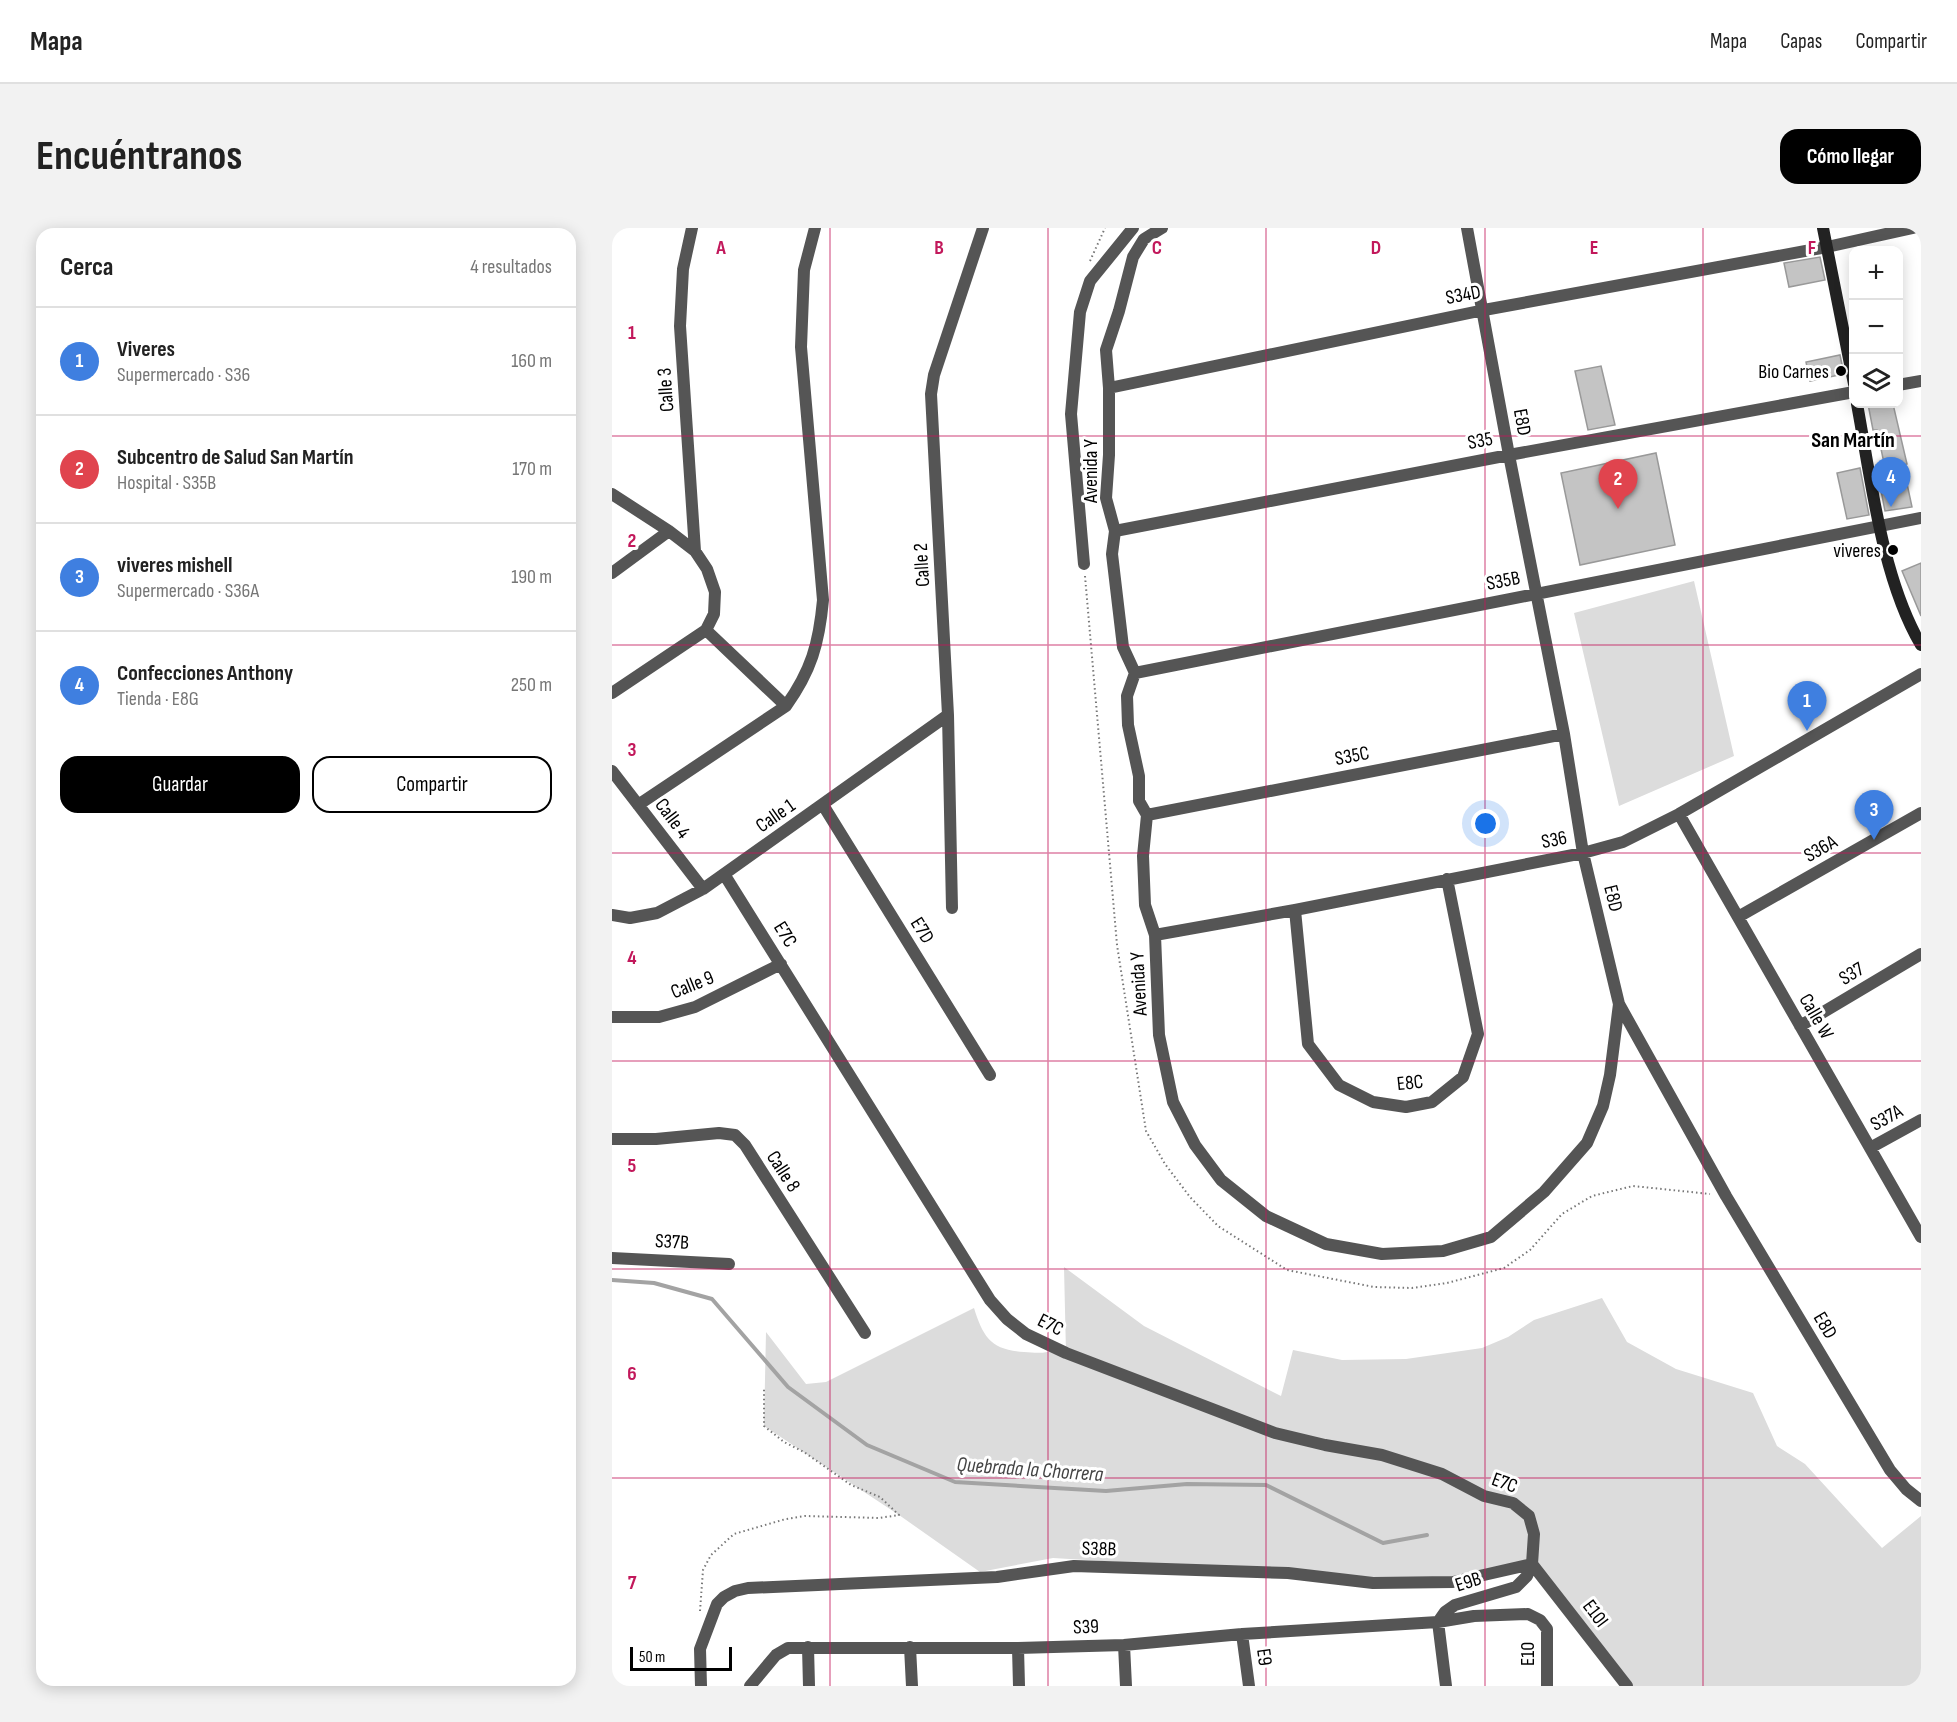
<!DOCTYPE html>
<html lang="es">
<head>
<meta charset="utf-8">
<style>
  body { margin:0; font-family:"Sofia Sans Condensed",sans-serif; background:#f2f2f2; color:#222 }
  .controls { position:absolute; right:18px; top:18px; display:grid; overflow:hidden; border-radius:12px; box-shadow:0 3px 15px #0003 }
  .controls button { width:54px; height:54px; display:grid; place-items:center; padding:0; border:0; border-bottom:2px solid #e0e0e0; background:#fff; color:#222; font:30px sans-serif }
  .scale { position:absolute; left:18px; bottom:15px; width:102px; box-sizing:border-box; padding-left:6px; border:3px solid #000; border-top:0; font-size:16px; line-height:21px; white-space:nowrap; color:#000; -webkit-text-stroke:4px #fff; paint-order:stroke }
  .you { position:absolute; left:874px; top:596px; width:21px; height:21px; margin:-15px; border:4px solid #fff; border-radius:50%; background:#1a73e8; box-shadow:0 0 0 9px #1a73e833 }
  .badge { display:grid; place-items:center; width:39px; height:39px; border-radius:50%; background:#000; color:#fff; font-size:20px; font-weight:700 }
  .pin { position:absolute; translate:-50% -50px; filter:drop-shadow(0 2px 3px #0008) }
  .pin::after { content:''; position:absolute; top:32px; width:21px; height:18px; background:inherit; clip-path:polygon(0 0,100% 0,50% 100%) }
  .list { margin:0; padding:0; list-style:none }
  h2 { display:flex; justify-content:space-between; align-items:center; height:78px; margin:0; padding:0 24px; font-size:26px }
  h2 small { font-size:20px; font-weight:400; color:#767676 }
  .list li { display:grid; grid-template-columns:39px 1fr auto; gap:18px; align-items:center; box-sizing:border-box; height:108px; padding:0 24px; border-top:2px solid #e0e0e0 }
  .list b { display:block; font-size:22px; white-space:nowrap }
  .list p { margin:0; font-size:20px; white-space:nowrap; color:#767676 }
  .list em { font-size:20px; font-style:normal; color:#767676 }
  .actions { display:flex; gap:12px; padding:18px 24px }
  .actions a { flex:1; padding:14px 0; border:2px solid #000; border-radius:18px; text-align:center; font-size:21px; color:#000 }
  .actions .main { background:#000; color:#fff }
  .icon { flex:none; width:33px; height:33px; fill:none; stroke:currentColor; stroke-width:2; stroke-linecap:round; stroke-linejoin:round }
  .map { position:relative; flex:none; width:1309px; height:1458px; overflow:hidden; border-radius:18px }
  header { display:flex; align-items:center; gap:36px; box-sizing:border-box; height:84px; padding:0 30px; background:#fff; border-bottom:2px solid #e0e0e0 }
  header strong { font-size:28px }
  nav { display:flex; gap:33px; margin-inline-start:auto; font-size:21px }
  .intro { display:flex; align-items:center; justify-content:space-between; box-sizing:border-box; height:144px; padding:0 36px }
  h1 { margin:0; font-size:42px }
  .button { padding:15px 27px; border-radius:18px; background:#000; color:#fff; font-size:21px; font-weight:700 }
  main { display:flex; gap:36px; padding:0 36px }
  aside { flex:1; background:#fff; border-radius:18px; box-shadow:0 3px 15px #0003 }
  .map>svg:first-child { display:block }
  .green { fill:#dcdcdc }
  .lines { fill:none; stroke-linecap:round; stroke-linejoin:round }
  .stream { stroke:#a3a3a3; stroke-width:4 }
  .building { fill:#c4c4c4; stroke:#999; stroke-width:1.5 }
  .path { stroke:#777; stroke-width:2; stroke-dasharray:1.5 3; stroke-linecap:butt }
  .street { stroke:#555; stroke-width:12 }
  .secondary { stroke:#222; stroke-width:12 }
  .grid { fill:none; stroke:#c2185b; stroke-width:1.5; stroke-opacity:0.55 }
  .poi-dot { fill:#000; stroke:#fff; stroke-width:2 }
  .labels { text-anchor:middle; stroke-width:6; stroke-linejoin:round; paint-order:stroke }
  .street-label { font-size:20px; fill:#000; stroke:#fff }
  .poi-label { font-size:20px; fill:#000; stroke:#fff; text-anchor:end }
  .water-label { font-size:21px; font-style:italic; fill:#444; stroke:#fff }
  .quarter-label { font-size:22px; font-weight:bold; fill:#000; stroke:#fff }
  .grid-label { font-size:20px; text-anchor:middle; font-weight:bold; fill:#c2185b; stroke:#fff; stroke-width:6; stroke-linejoin:round; paint-order:stroke }
</style>
</head>
<body>
<header>
<strong>Mapa</strong>
<nav><a>Mapa</a><a>Capas</a><a>Compartir</a></nav>
</header>
<div class="intro"><h1>Encuéntranos</h1><a class="button">Cómo llegar</a></div>
<main>
<aside>
<h2>Cerca<small>4 resultados</small></h2>
<ul class="list">
<li><span class="badge" style="background:#3f7fe0">1</span><div><b>Viveres</b><p>Supermercado · S36</p></div><em>160 m</em></li>
<li><span class="badge" style="background:#e0444e">2</span><div><b>Subcentro de Salud San Martín</b><p>Hospital · S35B</p></div><em>170 m</em></li>
<li><span class="badge" style="background:#3f7fe0">3</span><div><b>viveres mishell</b><p>Supermercado · S36A</p></div><em>190 m</em></li>
<li><span class="badge" style="background:#3f7fe0">4</span><div><b>Confecciones Anthony</b><p>Tienda · E8G</p></div><em>250 m</em></li>
</ul>
<div class="actions"><a class="main">Guardar</a><a>Compartir</a></div>
</aside>
<div class="map">
<svg width="1309" height="1458" viewBox="0 0 1309 1458">
  <rect width="100%" height="100%" fill="#fff"/>
  <path class="green" d="M1082,353L1122,528L1007,578L962,385Z
    M452,1039L532,1098L669,1168L681,1122L730,1132L794,1131L870,1120L896,1109L922,1092L990,1070L1015,1114L1064,1141L1141,1165L1165,1218L1193,1236L1270,1320L1309,1288V1458H1015L920,1336L841,1354L441,1330L368,1344L287,1287L152,1198L154,1104L194,1156L214,1154L362,1080C371,1109 379,1122 412,1124C425,1125 433,1126 445,1121L454,1125Z"/>
  <g class="lines">
    <path class="stream" d="M0,1052L42,1055L100,1071L176,1159L255,1217L343,1254L494,1263L575,1256L654,1257L771,1315L815,1307"/>
  </g>
  <path class="building" d="M1208,29L1213,52L1177,59L1172,35Z
    M1228,127L1232,146L1198,153L1194,134Z
    M989,138L1003,197L976,202L963,143Z
    M1256,176H1281L1295,236L1291,237L1300,279L1273,283L1264,237L1272,235L1265,202H1261Z
    M1044,225L1063,317L968,337L949,245Z
    M1248,240L1257,287L1235,291L1225,245Z
    M1309,335V388L1290,343Z"/>
  <g class="lines">
    <path class="path" d="M478,33L493,0
      M473,348L505,717L534,903L553,936L578,969L606,998L675,1042L762,1059L800,1060L835,1055L892,1040L918,1022L950,986L980,968L1021,958L1098,966
      M88,1383L91,1342L99,1327L122,1306L174,1291L193,1288L267,1290L287,1287L268,1269L239,1257L192,1224L172,1214L152,1198V1159"/>
    <path class="street" d="M80,0L71,41L68,98L83,323
      M550,0L532,11L521,29L507,83L494,122L497,160V227L494,270L503,303L500,326L511,419L523,445L515,468L516,497L527,548V573L535,587L531,628L533,677L543,707L547,807L561,874L583,917L609,952L654,988L714,1016L770,1026L831,1023L879,1009L932,964L975,915L991,878L998,847L1007,776
      M855,0L897,227L952,506L971,625L1007,776L1114,968L1278,1242L1294,1261L1309,1273
      M1286,157L1309,153
      M497,160L872,82L1215,19L1301,0
      M0,266L57,303L83,323L95,341L103,364L102,386L94,402L0,465
      M503,303L897,227L1242,164
      M472,336L459,186L468,84L478,53L521,0
      M0,345L57,303
      M94,402L174,478
      M523,445L1309,290
      M0,543L91,661
      M26,577L174,478C199,443 207,416 211,372L189,119L192,42L203,0
      M211,577L378,847
      M1067,586L1309,1009
      M535,587L952,506
      M112,646L378,1072L395,1091L414,1106L454,1125L663,1205L713,1217L770,1227L830,1246L872,1268L901,1275L917,1288L922,1306L920,1336L915,1348L904,1359L843,1377L833,1384L826,1394L834,1458
      M340,680L336,487L319,166L322,147L371,0
      M683,682L696,816L727,857L761,874L794,879L820,874L851,849L866,806L835,651
      M0,687L18,690L45,685L91,661L336,487
      M1126,689L1309,585
      M543,707L683,682L971,625L1011,614L1067,586L1309,446
      M0,789H47L83,779L169,736
      M1188,798L1309,726
      M0,911H44L107,905L123,907L133,917L253,1105
      M1258,920L1309,892
      M0,1030L117,1036
      M920,1336L1015,1458
      M630,1406L637,1458
      M512,1417L514,1458
      M196,1419L197,1458
      M298,1419L300,1458
      M406,1420L407,1458
      M89,1458L88,1421L105,1376L112,1369L123,1363L136,1360L385,1349L462,1338L676,1345L761,1355L841,1354L920,1336
      M138,1458L164,1427L176,1420H406L512,1417L630,1406L826,1394L862,1388L916,1386L928,1392L935,1401V1458"/>
    <path class="secondary" d="M1211,0L1242,156
      M1245,176C1259,251 1270,351 1309,417"/>
  </g>
  <path class="grid" d="M218,0V1458M436,0V1458M654,0V1458M873,0V1458M1091,0V1458M0,208H1309M0,417H1309M0,625H1309M0,833H1309M0,1041H1309M0,1250H1309"/>
  <g class="poi-dot">
    <circle cx="1229" cy="143" r="6"/>
    <circle cx="1281" cy="322" r="6"/>
  </g>
  <g class="labels">
    <g class="street-label">
      <text transform="translate(851 66) rotate(-11)" y="7">S34D</text>
      <text transform="translate(53 162) rotate(-94)" y="7">Calle 3</text>
      <text transform="translate(911 194) rotate(80)" y="7">E8D</text>
      <text transform="translate(868 212) rotate(-11)" y="7">S35</text>
      <text transform="translate(478 243) rotate(-90)" y="7">Avenida Y</text>
      <text transform="translate(309 337) rotate(-93)" y="7">Calle 2</text>
      <text transform="translate(891 352) rotate(-11)" y="7">S35B</text>
      <text transform="translate(740 527) rotate(-11)" y="7">S35C</text>
      <text transform="translate(163 587) rotate(-35)" y="7">Calle 1</text>
      <text transform="translate(61 590) rotate(53)" y="7">Calle 4</text>
      <text transform="translate(942 611) rotate(-11)" y="7">S36</text>
      <text transform="translate(1208 620) rotate(-30)" y="7">S36A</text>
      <text transform="translate(1002 670) rotate(76)" y="7">E8D</text>
      <text transform="translate(311 702) rotate(58)" y="7">E7D</text>
      <text transform="translate(174 706) rotate(58)" y="7">E7C</text>
      <text transform="translate(1239 745) rotate(-31)" y="7">S37</text>
      <text transform="translate(80 756) rotate(-22)" y="7">Calle 9</text>
      <text transform="translate(526 756) rotate(-93)" y="7">Avenida Y</text>
      <text transform="translate(1205 788) rotate(60)" y="7">Calle W</text>
      <text transform="translate(798 854) rotate(-6)" y="7">E8C</text>
      <text transform="translate(1274 889) rotate(-29)" y="7">S37A</text>
      <text transform="translate(172 943) rotate(57)" y="7">Calle 8</text>
      <text transform="translate(60 1013) rotate(3)" y="7">S37B</text>
      <text transform="translate(439 1096) rotate(27)" y="7">E7C</text>
      <text transform="translate(1214 1097) rotate(59)" y="7">E8D</text>
      <text transform="translate(893 1254) rotate(20)" y="7">E7C</text>
      <text transform="translate(487 1320) rotate(2)" y="7">S38B</text>
      <text transform="translate(856 1353) rotate(-18)" y="7">E9B</text>
      <text transform="translate(984 1385) rotate(53)" y="7">E10I</text>
      <text transform="translate(474 1398) rotate(-2)" y="7">S39</text>
      <text transform="translate(915 1426) rotate(-90)" y="7">E10</text>
      <text transform="translate(653 1429) rotate(82)" y="7">E9</text>
    </g>
    <g class="poi-label">
      <text x="1217" y="150">Bio Carnes</text>
      <text x="1269" y="329">viveres</text>
    </g>
    <g class="water-label">
      <text transform="translate(418 1241) rotate(4)" y="7">Quebrada la Chorrera</text>
    </g>
    <g class="quarter-label">
      <text x="1241" y="219">San Martín</text>
    </g>
  </g>
  <g class="grid-label">
    <text x="109" y="26">A</text>
    <text x="327" y="26">B</text>
    <text x="545" y="26">C</text>
    <text x="764" y="26">D</text>
    <text x="982" y="26">E</text>
    <text x="1200" y="26">F</text>
    <text x="20" y="111">1</text>
    <text x="20" y="319">2</text>
    <text x="20" y="528">3</text>
    <text x="20" y="736">4</text>
    <text x="20" y="944">5</text>
    <text x="20" y="1152">6</text>
    <text x="20" y="1361">7</text>
  </g>
</svg>
<div class="controls">
<button>+</button>
<button>−</button>
<button><svg class="icon" aria-label="layers" viewBox="0 0 24 24"><path d="M12 4l9 5-9 5-9-5zM3 14l9 5 9-5"/></svg></button>
</div>
<div class="scale">50 m</div>
<div class="you"></div>
<div class="pin badge" style="left:1195px;top:503px;background:#3f7fe0">1</div>
<div class="pin badge" style="left:1006px;top:281px;background:#e0444e">2</div>
<div class="pin badge" style="left:1262px;top:612px;background:#3f7fe0">3</div>
<div class="pin badge" style="left:1279px;top:279px;background:#3f7fe0">4</div>
</div>
</main>
</body>
</html>
